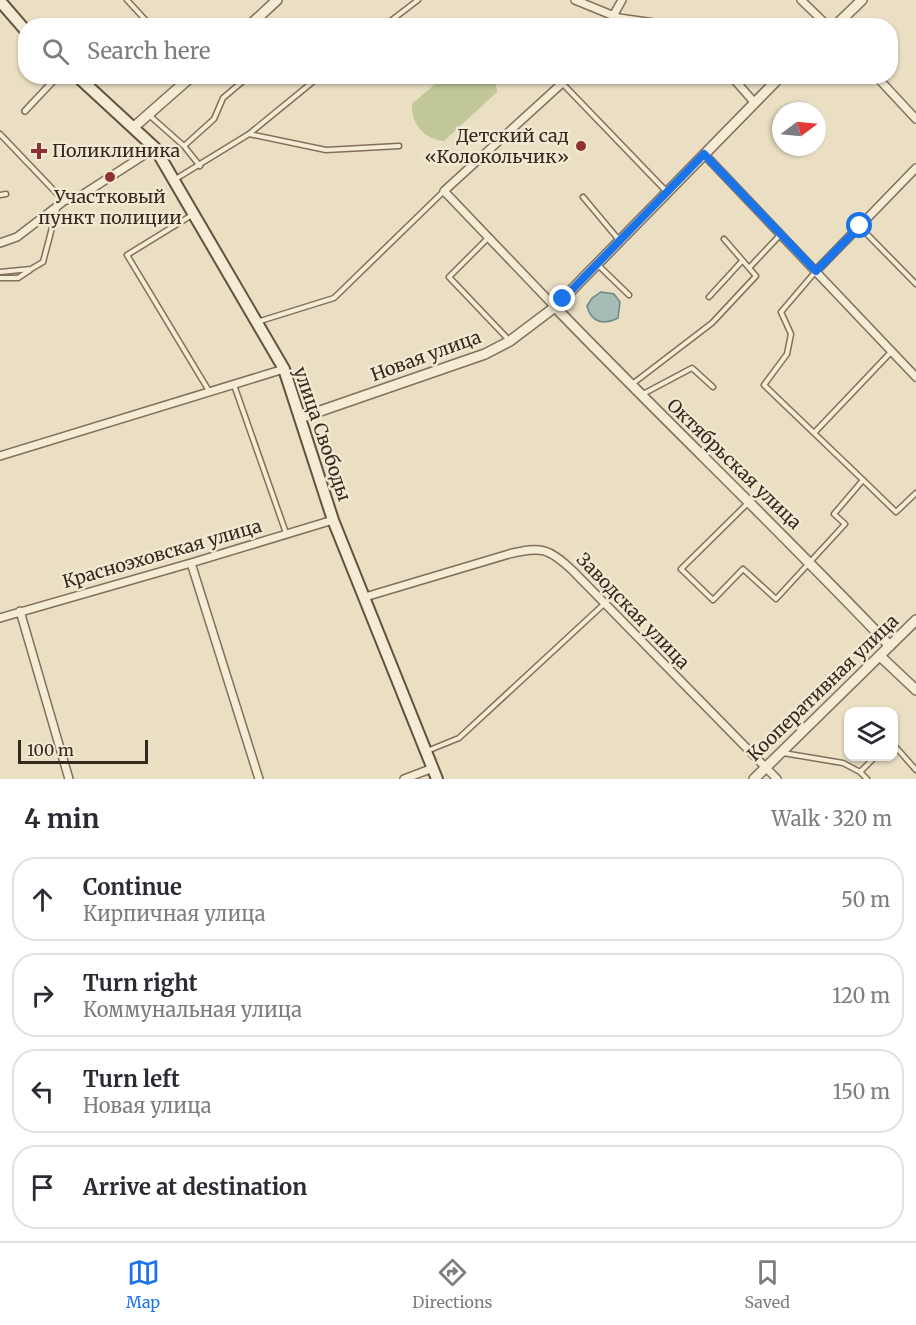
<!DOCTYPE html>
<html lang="en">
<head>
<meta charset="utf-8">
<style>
  body { margin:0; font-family:Merriweather,serif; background:#f7f7f7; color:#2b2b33 }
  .controls { position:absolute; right:18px; bottom:18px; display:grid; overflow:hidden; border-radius:12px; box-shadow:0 2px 4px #0004 }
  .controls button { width:54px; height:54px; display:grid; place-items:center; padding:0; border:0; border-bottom:2px solid #e1e1e2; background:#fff; color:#2b2b33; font:30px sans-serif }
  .compass { position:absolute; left:772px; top:102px; width:54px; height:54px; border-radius:50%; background:#fff; box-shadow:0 2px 4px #0004; rotate:74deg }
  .scale { position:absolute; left:18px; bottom:15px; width:130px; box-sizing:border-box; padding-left:6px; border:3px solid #33291e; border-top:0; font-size:16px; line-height:21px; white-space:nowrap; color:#33291e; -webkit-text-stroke:4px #f2e9d2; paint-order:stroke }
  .stop { position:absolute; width:18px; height:18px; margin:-14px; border:4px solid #1a73e8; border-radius:50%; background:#fff }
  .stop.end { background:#1a73e8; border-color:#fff; box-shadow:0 2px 6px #0008 }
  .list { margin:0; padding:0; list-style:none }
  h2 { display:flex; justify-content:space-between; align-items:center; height:78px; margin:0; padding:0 24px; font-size:26px }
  h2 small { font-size:20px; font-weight:400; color:#7c7c81 }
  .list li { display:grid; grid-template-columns:39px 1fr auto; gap:18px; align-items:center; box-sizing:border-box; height:84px; margin:0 12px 12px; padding:0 12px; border:2px solid #e1e1e2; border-radius:24px }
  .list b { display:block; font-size:22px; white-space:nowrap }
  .list p { margin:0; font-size:20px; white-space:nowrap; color:#7c7c81 }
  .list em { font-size:20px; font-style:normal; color:#7c7c81 }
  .icon { flex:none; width:33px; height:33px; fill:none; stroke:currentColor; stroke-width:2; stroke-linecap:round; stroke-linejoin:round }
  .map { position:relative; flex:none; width:916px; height:779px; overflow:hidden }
  .search { position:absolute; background:#fff; box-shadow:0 2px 4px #0004; left:18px; right:18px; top:18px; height:66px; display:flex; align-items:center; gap:15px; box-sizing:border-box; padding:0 21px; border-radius:24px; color:#7c7c81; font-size:22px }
  .sheet { height:462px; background:#fff }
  nav { display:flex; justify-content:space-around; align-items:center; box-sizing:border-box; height:84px; border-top:2px solid #e1e1e2; background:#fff; font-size:16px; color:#7c7c81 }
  nav a { display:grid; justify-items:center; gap:3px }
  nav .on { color:#1a73e8 }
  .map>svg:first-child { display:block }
  .green { fill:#c1c798 }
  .water { fill:#a5bdb6; stroke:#6d8a83; stroke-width:1.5 }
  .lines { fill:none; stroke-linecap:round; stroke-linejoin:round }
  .service-casing { stroke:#82705b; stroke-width:7 }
  .pedestrian-casing { stroke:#82705b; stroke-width:8 }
  .minor-casing { stroke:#82705b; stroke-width:10 }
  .tertiary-casing { stroke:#82705b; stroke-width:12 }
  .secondary-casing { stroke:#64523f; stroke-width:14 }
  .service { stroke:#f5ecd5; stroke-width:4 }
  .pedestrian { stroke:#f5ecd5; stroke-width:5 }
  .minor { stroke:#f5ecd5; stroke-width:7 }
  .tertiary { stroke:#f5ecd5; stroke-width:9 }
  .secondary { stroke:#f5ecd5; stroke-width:10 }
  .route { stroke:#1a73e8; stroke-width:8 }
  .poi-dot { fill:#8c3131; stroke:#f2e9d2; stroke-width:2 }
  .labels { text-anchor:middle; stroke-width:5; stroke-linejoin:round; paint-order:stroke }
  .poi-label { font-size:18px; fill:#33291e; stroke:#f2e9d2; text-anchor:end }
  .street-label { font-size:18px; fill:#33291e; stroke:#f2e9d2 }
</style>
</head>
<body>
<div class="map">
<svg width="916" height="779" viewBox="0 0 916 779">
  <rect width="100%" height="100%" fill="#eadec3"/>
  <path class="green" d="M495,76L497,92L444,141C424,139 411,124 412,104L443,77Z"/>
  <path class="water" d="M601,292L614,294L620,302L618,318C604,325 591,323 587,306L592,298Z"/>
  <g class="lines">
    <g class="service-casing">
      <path id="service" d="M127,0L151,26
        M384,26L418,0
        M562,83L666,191
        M149,115L184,146L200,166
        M0,134L64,201
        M249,134L320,76
        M184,146L214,119L223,98L249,76
        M174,180L249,134L326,150L399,146
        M0,195L6,194
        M583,197L619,240
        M192,215L127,255L209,391
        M860,227L916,284
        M488,238L449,277L509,340
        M597,264L629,295
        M749,268L780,235
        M0,272L31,269L43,262L57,209
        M0,278H18L30,270
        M709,297L742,261
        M257,322L334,298L444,191
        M234,385L286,533
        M631,385L712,323L756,276L724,239
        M643,394L692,368L713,387
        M814,433L892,351
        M863,480L896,512L916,493
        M749,502L681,569L713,600L743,569L776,599L845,524L834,514L863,480L764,385L787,354L791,334L781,312L816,271
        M894,745L916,770
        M427,751L459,738L604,604
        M783,753L843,763L860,772
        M867,779L860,772L872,760"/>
    </g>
    <g class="pedestrian-casing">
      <path id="pedestrian" d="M25,111L58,76"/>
    </g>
    <g class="minor-casing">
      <path id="minor" d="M575,0L619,18L675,26
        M801,0L828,26
        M613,16L622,0
        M731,76L754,102
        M876,76L916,119
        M704,154L916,377
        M0,243L17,237L64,201L82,195L155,148
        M816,271L916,168
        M555,307L444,191L570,76
        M0,456L284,369
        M191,563L259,779
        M365,597L509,554C541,546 549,548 573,571L777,779
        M20,611L69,779
        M0,618L191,563L333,520
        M404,779L433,768"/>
    </g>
    <g class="tertiary-casing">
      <path id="tertiary" d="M249,26L277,0
        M835,26L862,0
        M134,127L192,76
        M555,307C665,421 780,530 890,646
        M300,418L485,354L510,341L555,307L781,76
        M880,656L916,690
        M754,779L916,620"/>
    </g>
    <g class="secondary-casing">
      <path id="secondary" d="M0,1L26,31
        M77,76L155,148L284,369L333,520L437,779"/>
    </g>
    <use href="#service" class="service"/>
    <use href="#pedestrian" class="pedestrian"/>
    <use href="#minor" class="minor"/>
    <use href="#tertiary" class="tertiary"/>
    <use href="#secondary" class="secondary"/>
  </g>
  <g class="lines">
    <path class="route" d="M563,299L704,154L816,271L860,226"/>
  </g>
  <g class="poi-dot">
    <circle cx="581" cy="146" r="6"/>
    <path d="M36 142h6v6h6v6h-6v6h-6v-6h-6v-6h6z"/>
    <circle cx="110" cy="177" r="6"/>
  </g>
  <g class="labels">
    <g class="poi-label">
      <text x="569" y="142">Детский сад<tspan x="569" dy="21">«Колокольчик»</tspan></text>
      <text x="52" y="157" text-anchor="start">Поликлиника</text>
      <text x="110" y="203" text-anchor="middle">Участковый<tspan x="110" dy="21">пункт полиции</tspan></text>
    </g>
    <g class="street-label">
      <text transform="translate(426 356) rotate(-20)" y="6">Новая улица</text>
      <text transform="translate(322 434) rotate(71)" y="6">улица Свободы</text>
      <text transform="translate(734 464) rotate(44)" y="6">Октябрьская улица</text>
      <text transform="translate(162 554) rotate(-16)" y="6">Красноэховская улица</text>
      <text transform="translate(633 611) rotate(46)" y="6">Заводская улица</text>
      <text transform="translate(823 688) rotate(-44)" y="6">Кооперативная улица</text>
    </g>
  </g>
</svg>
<div class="controls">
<button><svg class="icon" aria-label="layers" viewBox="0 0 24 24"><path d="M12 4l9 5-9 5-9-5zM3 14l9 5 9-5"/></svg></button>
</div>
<svg class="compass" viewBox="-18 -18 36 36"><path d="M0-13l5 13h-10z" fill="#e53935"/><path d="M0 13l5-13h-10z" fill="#7c7c81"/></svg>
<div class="scale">100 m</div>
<div class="stop" style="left:860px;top:226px"></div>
<div class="stop end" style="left:563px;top:299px"></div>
<div class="search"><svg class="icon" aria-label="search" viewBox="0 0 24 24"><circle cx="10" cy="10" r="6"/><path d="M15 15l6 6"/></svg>Search here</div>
</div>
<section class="sheet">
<h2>4 min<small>Walk · 320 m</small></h2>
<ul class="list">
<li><svg class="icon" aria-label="ahead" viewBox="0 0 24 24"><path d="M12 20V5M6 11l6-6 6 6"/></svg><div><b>Continue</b><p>Кирпичная улица</p></div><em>50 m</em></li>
<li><svg class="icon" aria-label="right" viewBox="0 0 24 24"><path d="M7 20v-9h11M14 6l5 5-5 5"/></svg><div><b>Turn right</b><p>Коммунальная улица</p></div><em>120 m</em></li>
<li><svg class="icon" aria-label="left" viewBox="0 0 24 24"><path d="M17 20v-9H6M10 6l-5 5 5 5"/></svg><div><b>Turn left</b><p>Новая улица</p></div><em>150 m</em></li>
<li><svg class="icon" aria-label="arrive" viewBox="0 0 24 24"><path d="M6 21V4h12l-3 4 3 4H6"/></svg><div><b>Arrive at destination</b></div></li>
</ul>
</section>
<nav>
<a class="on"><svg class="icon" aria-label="map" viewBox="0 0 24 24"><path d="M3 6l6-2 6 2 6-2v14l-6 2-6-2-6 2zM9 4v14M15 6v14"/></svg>Map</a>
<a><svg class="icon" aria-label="directions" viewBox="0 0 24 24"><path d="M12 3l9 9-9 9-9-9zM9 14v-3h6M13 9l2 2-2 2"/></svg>Directions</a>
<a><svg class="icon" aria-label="saved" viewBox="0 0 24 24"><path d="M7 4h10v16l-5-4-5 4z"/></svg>Saved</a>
</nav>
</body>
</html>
